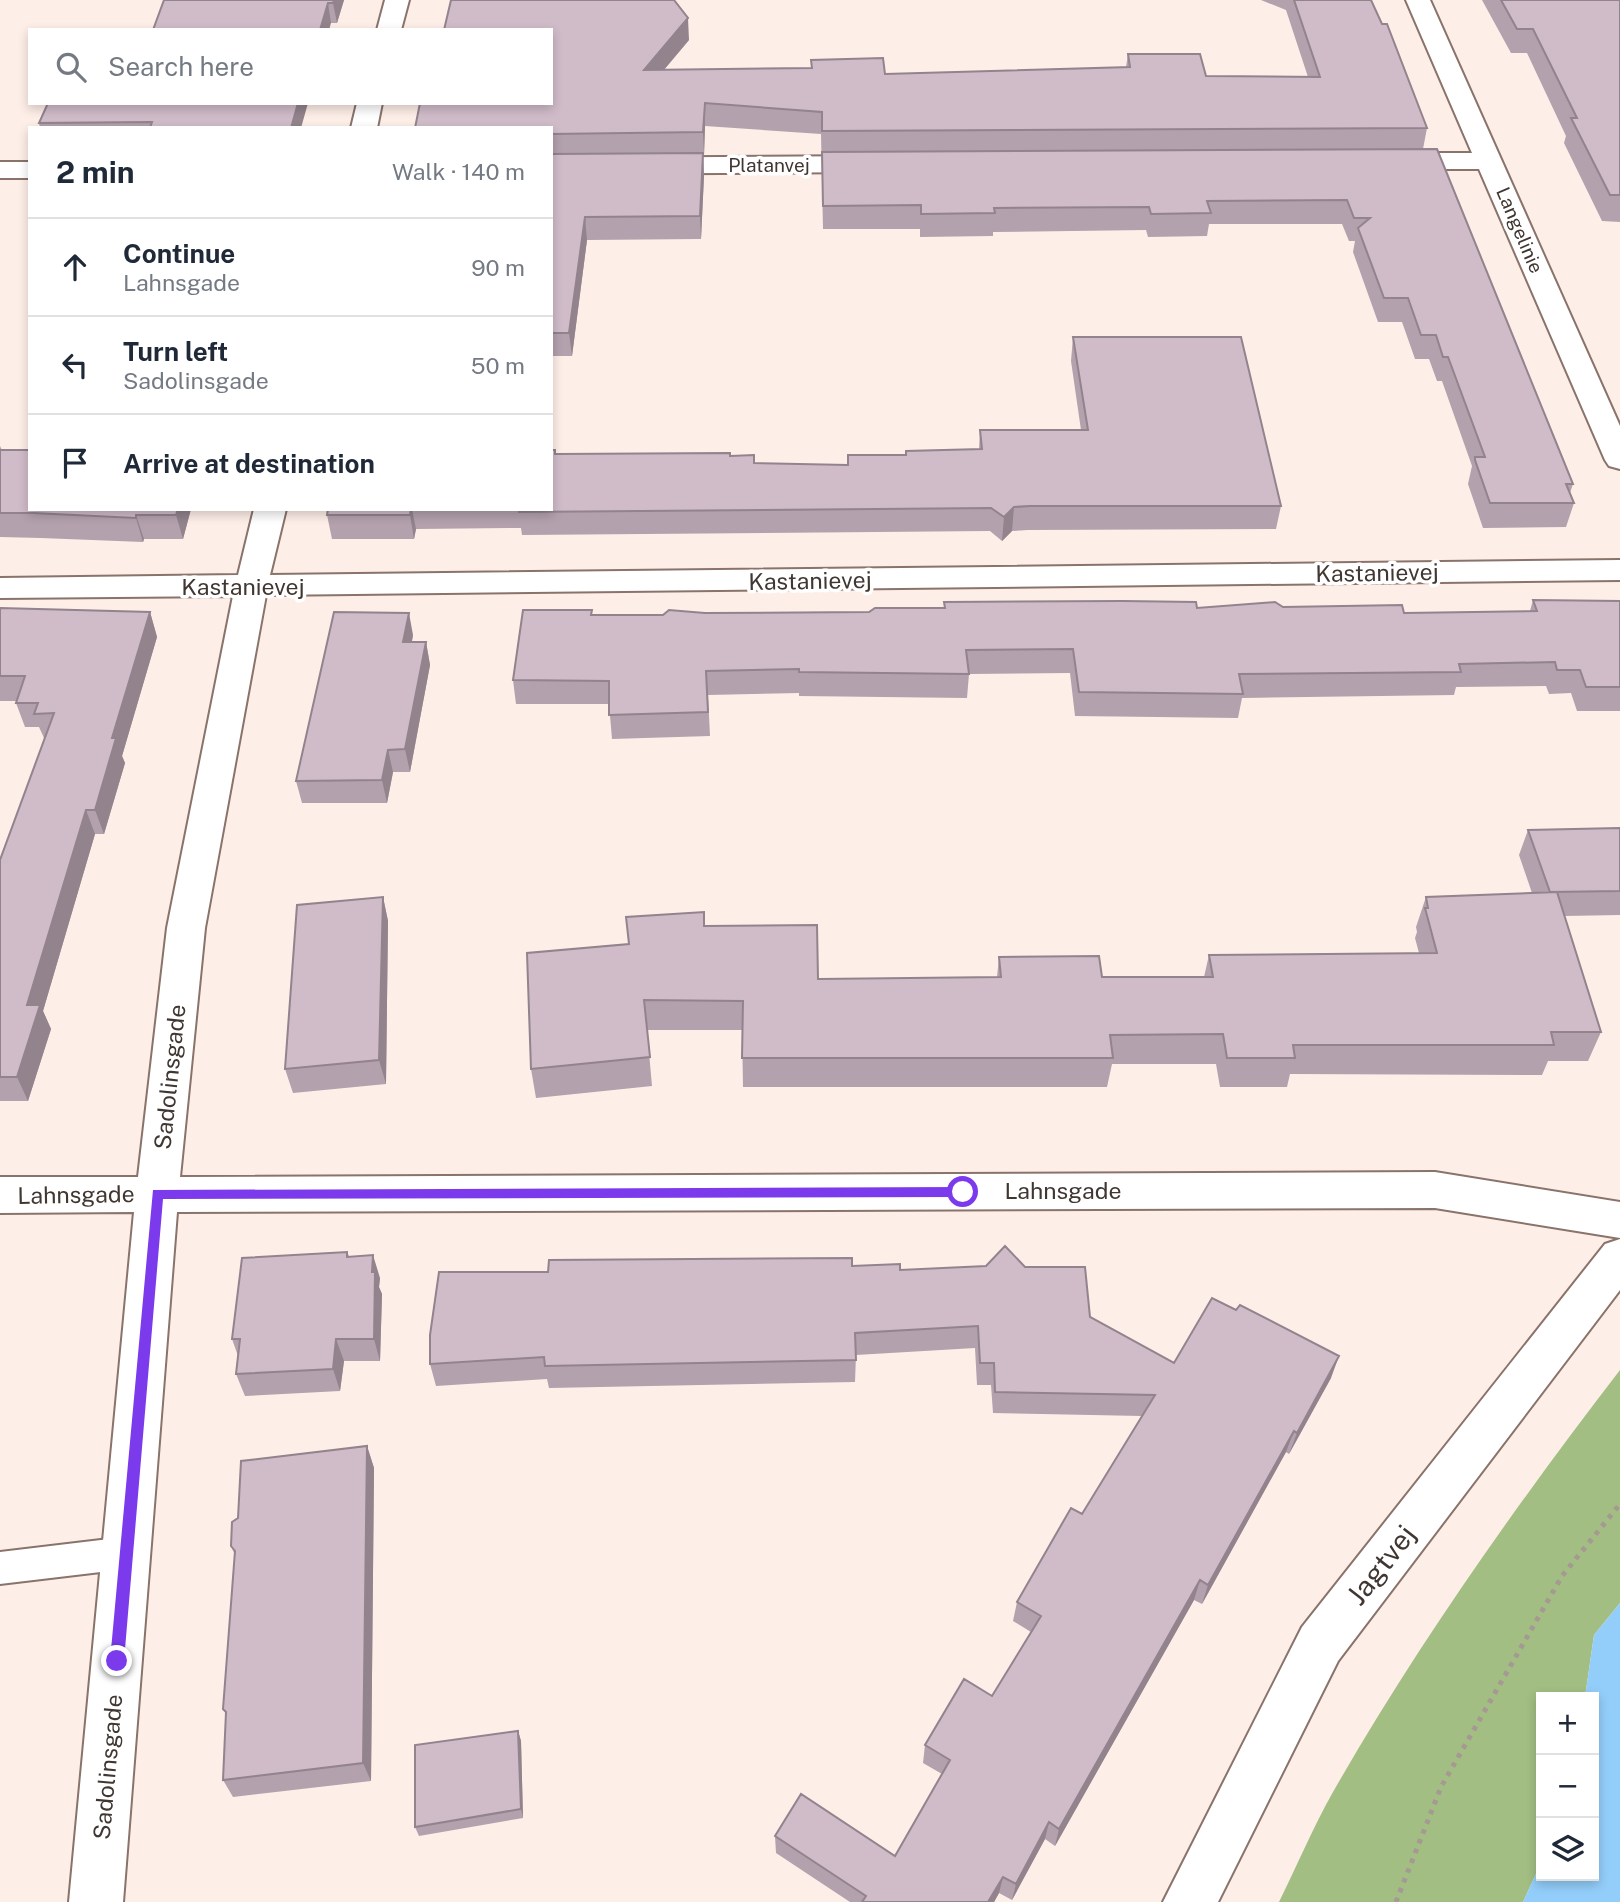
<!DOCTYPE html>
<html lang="en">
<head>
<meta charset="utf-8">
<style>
  body { margin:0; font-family:"Public Sans",sans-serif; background:#f2f2f3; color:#1f2937 }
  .controls { position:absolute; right:21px; bottom:21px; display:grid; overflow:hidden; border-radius:0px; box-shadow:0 4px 10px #0003 }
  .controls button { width:63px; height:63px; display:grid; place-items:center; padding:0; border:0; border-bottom:2px solid #e0e1e3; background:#fff; color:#1f2937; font:35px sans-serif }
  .stop { position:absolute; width:21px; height:21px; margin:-16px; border:5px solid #7c3aed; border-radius:50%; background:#fff }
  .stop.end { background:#7c3aed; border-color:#fff; box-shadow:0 2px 7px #0008 }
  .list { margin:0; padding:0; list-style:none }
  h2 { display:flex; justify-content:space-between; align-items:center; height:91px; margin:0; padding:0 28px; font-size:30px }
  h2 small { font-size:23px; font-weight:400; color:#747a83 }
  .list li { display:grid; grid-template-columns:46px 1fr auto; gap:21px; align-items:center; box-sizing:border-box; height:98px; padding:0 28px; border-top:2px solid #e0e1e3 }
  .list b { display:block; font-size:26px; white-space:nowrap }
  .list p { margin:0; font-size:23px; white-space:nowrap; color:#747a83 }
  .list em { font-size:23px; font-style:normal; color:#747a83 }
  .icon { flex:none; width:38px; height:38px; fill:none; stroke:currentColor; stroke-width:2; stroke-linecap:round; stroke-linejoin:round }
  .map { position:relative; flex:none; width:1620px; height:1902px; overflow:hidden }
  .search { position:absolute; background:#fff; box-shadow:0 4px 10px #0003; left:28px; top:28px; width:525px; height:77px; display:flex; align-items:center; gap:18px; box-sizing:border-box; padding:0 24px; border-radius:0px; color:#747a83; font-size:26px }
  .panel { position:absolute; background:#fff; box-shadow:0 4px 10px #0003; left:28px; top:126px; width:525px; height:385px; border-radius:0px }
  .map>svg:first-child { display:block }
  .forest { fill:#a2be83 }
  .water { fill:#93cefa }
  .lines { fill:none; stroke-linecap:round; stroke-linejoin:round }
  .lane-casing { stroke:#89736a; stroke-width:4 }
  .street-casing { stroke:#89736a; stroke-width:4 }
  .path { stroke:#a69893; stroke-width:5; stroke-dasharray:4.5 6; stroke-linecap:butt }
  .lane { fill:#fff; fill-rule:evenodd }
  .street { fill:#fff; fill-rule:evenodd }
  .wall { fill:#b3a1ad }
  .shaded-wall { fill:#92838d }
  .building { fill:#d0bbc9; stroke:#92838d; stroke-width:2 }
  .route { fill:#7c3aed }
  .labels { text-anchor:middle; stroke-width:7; stroke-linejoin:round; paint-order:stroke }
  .far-street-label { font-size:19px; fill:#403632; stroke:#fff }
  .street-label { font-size:23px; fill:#403632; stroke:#fff }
  .near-street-label { font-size:28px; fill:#403632; stroke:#fff }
</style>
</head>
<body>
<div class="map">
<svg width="1620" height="1902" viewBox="0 0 1620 1902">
  <rect width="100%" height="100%" fill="#feeee8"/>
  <path class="forest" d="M1620,1370V1603L1594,1635L1585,1697H1541V1863L1523,1902H1279C1297,1866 1313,1827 1333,1792C1417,1645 1517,1504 1620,1370Z"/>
  <path class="water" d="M1620,1603V1902H1523L1541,1863V1876H1594V1697H1585L1594,1635Z"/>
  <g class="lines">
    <g class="lane-casing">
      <path id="lane" d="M126,1537L138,1542L142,1553L138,1564L126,1569L0,1584V1552Z"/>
    </g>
    <g class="street-casing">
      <path id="street" d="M385,0H409L401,30H377Z
        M1406,0H1430L1620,426V469L1609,466L1605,460L1479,169H1391L1382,166L1378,161L1382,156L1391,153H1472Z
        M357,103H382L377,128H351Z
        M876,156L885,159L889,164L885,169L876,172L551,174V158Z
        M0,162H30V178H0Z
        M254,509H286L270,575L1620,560V580L266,595L205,928L180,1177L1435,1172L1620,1202V1238L1435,1208L177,1212L123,1902H69L134,1212L0,1213V1177H138L167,928L233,596L0,598V578L238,575Z
        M1620,1239V1290L1338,1661L1218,1902H1163L1302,1627L1605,1244Z"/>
    </g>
    <path class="path" d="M1396,1902L1441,1787L1562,1576L1620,1504"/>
    <use href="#lane" class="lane"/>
    <use href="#street" class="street"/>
  </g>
  <path class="wall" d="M164,0H344L337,23H331Z
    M1261,0H1371L1427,128L1423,149L1573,484L1570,493L1574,503L1566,527L1483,528L1468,484L1472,466L1442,381H1437L1429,359H1415L1402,322H1378L1353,252L1355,241H1349L1342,224H1209L1207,236L1148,237L1146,230L993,232V236L920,237V229H823L821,134L705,126L704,155H703L704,176L701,239L587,240L572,356H551V103L689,40L664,70L885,74L1126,67L1128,54L1206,76L1308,77L1286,10Z
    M1482,0H1620V222L1602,221L1564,143L1566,136L1527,53H1511Z
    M48,103L301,128H40L39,123Z
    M1073,337L1281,506L1276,529L1028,530L1012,531L1002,541L990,531L522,535L521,528L416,529L414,539H332L327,515L328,509H551L556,454L730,456L755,463L847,465L906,455L979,449L980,430H1081L1071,361Z
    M0,446L30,509H191L183,539H144L143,542L41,538L0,537Z
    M1533,600L1620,601V711H1577L1571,693L1549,694L1546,686L1456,687L1454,695L1242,698L1238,718L1075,716L1070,673L969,674L967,698L799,696V693L708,695L710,736L612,739L609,704H516L513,680L592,615H663L705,613L869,612L944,608V602L1197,608L1283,607L1404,613L1530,611Z
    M0,608L150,612L157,637L122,756L125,763L104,834H95L43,1011L51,1029L28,1101H0V860L45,738H44L39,727H25L16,703V701H0Z
    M413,635L412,642H426L430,665L410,772H393L387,803H302L296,781Z
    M1620,828V915L1564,916L1601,1032L1588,1061H1548L1542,1075L1290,1074L1287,1087H1220L1216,1064H1112L1107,1087H743L742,1030H647L652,1086L536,1098L531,1069L705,926L818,979L997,977L999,957L1102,977H1204L1209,955L1419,953L1415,938L1417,932L1416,927L1426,897L1532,893L1519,855L1528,830Z
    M383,897L388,921L386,1084L293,1093L285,1069Z
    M347,1252L349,1256L380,1278L379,1287L382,1294L380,1361H344L340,1391L245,1396L236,1374L238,1356L232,1339Z
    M852,1266L900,1270L1025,1267L1090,1317L1174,1363L1331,1378L1289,1454L1286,1452L1202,1604L1194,1600L1055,1846L1045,1839L1012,1900L999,1893L994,1902H850L776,1853L775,1836L895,1856L942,1774L923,1763L925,1745L992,1696L1031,1632L1013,1621L1017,1602L1082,1514L1142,1416L993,1413L991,1385H977L975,1348L856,1355L855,1382L549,1388L547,1379L436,1386L430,1364L548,1272Z
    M367,1446L374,1468L371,1781L233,1797L223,1780L226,1714L223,1709L235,1555L231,1546Z
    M518,1731L521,1741L523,1818L419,1836L415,1827Z"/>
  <path class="shaded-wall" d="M334,0H344L337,23L333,3Z
    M328,3L331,23L329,30H320Z
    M688,18L689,40L645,92L644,70Z
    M298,103H308L301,128H291Z
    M705,103V126L704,155L703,132Z
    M703,153L704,176L701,239L700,216Z
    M585,217L587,240L572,356L569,333Z
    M1014,507L1012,531L1002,541L1004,517Z
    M178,509H191L183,539L176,515Z
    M411,509H412L416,529L414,539L410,515Z
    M136,515L144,539L143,542L136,518Z
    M150,612L157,637L122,756L125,763L104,834L95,810L112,738Z
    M409,613L413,635L407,665L403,642Z
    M426,642L430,665L410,772L405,749Z
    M388,750L393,772L387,803L382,780Z
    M86,810L95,834L43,1011L51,1029L28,1101L17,1077L27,1005Z
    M383,897L388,921L386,1084L379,1060Z
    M373,1255L380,1278L379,1287L382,1294L380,1361L374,1339L372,1272Z
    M336,1339L344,1361L340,1391L333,1369Z
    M1339,1356L1331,1378L1289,1454L1297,1433Z
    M1294,1431L1286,1452L1202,1604L1208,1585Z
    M367,1446L374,1468L371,1781L363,1763Z
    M1200,1580L1194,1600L1055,1846L1059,1829Z
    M518,1731L521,1741L523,1818L521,1809Z
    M1049,1822L1045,1839L1012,1900L1016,1884Z
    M1003,1877L999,1893L994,1902H988Z"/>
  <path class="building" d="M164,0H334L333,3H328L320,30H153Z
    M451,0H674L688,18L644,70L812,68L811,60L883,58L885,74L1130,67L1128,54H1200L1206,76L1320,77L1294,0H1371L1382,24H1387L1427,128L822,131V112L705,103L703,132L551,134V128H415L420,103H551V30H444Z
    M1501,0H1620V195H1610L1571,118H1577L1533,29H1517Z
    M48,103H298L291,128H150L152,122L39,123Z
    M1437,149L1573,484H1566L1574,503H1490L1475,460V457H1485L1448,357H1443L1436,335H1421L1408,298H1384L1358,228L1370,218H1354L1347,200L1207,201L1211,213L1151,214L1149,207L994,208L995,213L921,214V205L823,206L822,152Z
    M703,153L700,216L585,217L569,333H551V154Z
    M1073,337H1241L1281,506H1030L1014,507L1004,517L991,508L519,512V509H551V450H555V454L730,453V456L754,455V463L848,465V455H906V451L982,449L980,430H1088Z
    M0,450H30V509H178L176,515H136V518L33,513H0Z
    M328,509H411L410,515H327Z
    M1533,600L1620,601V687H1586L1580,670H1557L1555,662L1459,664L1461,672L1239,674L1243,694L1079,692L1073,649L966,650L969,674L799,672V669L706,671L708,712L609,715V681L513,680L523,610H592L591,615H663L669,610L705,613L869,612L875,608H945L944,602L1123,601L1196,602L1197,608L1275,602L1283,607L1402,605L1404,613L1537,611Z
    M0,608L150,612L112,738H116L95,810H86L27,1005H40L17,1077H0V860L54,713L34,714L38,703H16L25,676H0Z
    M334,612L409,613L403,642H426L405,749L388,750L382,780L296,781Z
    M1620,828V891L1550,892L1528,830Z
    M1557,892L1601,1032H1551L1554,1045H1293L1295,1058H1227L1223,1034L1110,1035L1113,1058H742L743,1001L644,1000L650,1057L531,1069L527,953L629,944L626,917L704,912V926L817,925L818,979L1001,977L999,957L1099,956L1102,977H1213L1209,955L1437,953L1425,908H1428L1426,897Z
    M383,897L379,1060L285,1069L297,905Z
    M1005,1246L1025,1267H1085L1090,1317L1174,1363L1212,1298L1236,1310L1240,1305L1339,1356L1297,1433L1294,1431L1208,1585L1200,1580L1059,1829L1049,1822L1016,1884L1003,1877L988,1902H862L866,1896L775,1836L801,1794L895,1856L950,1760L925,1745L964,1679L992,1696L1041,1616L1017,1602L1071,1508L1082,1514L1155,1395L995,1392L994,1363H980L978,1326L855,1333L856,1360L545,1366L544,1357L430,1364V1335L439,1272H548L549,1260L852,1258V1266L900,1264V1270L986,1266Z
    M347,1252V1257L373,1255L372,1272H375L374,1339H336L333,1369L236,1374L240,1339H232L242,1258Z
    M367,1446L363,1763L223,1780L226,1712L223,1709L235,1551L231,1546L232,1522L238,1518L241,1461Z
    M518,1731L521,1809L415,1827V1745Z"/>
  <path class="route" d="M963,1187L969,1192L963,1197L163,1199L124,1661L122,1666L117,1668L112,1666L110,1661L153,1190Z"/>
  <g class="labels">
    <g class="far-street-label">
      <text x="769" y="172">Platanvej</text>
      <text transform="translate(1520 230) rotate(67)" y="7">Langelinie</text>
    </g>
    <g class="street-label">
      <text transform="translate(1377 573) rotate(-1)" y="8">Kastanievej</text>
      <text transform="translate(810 581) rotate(-1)" y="8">Kastanievej</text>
      <text x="243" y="595">Kastanievej</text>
      <text transform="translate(170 1077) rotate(-84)" y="8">Sadolinsgade</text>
      <text x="1063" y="1199">Lahnsgade</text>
      <text transform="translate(76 1195) rotate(-1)" y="8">Lahnsgade</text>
      <text transform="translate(108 1767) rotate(-85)" y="8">Sadolinsgade</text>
    </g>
    <g class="near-street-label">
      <text transform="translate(1381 1565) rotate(-52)" y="10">Jagtvej</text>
    </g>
  </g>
</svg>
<div class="controls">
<button>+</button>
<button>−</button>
<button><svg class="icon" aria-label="layers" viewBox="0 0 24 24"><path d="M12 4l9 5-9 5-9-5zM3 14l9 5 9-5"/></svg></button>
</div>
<div class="stop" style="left:963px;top:1192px"></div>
<div class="stop end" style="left:117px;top:1661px"></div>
<div class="search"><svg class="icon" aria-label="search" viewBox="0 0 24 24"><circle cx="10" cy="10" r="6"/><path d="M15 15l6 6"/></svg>Search here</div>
<section class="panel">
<h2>2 min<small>Walk · 140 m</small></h2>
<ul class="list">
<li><svg class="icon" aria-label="ahead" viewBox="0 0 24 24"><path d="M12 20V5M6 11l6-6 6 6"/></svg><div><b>Continue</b><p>Lahnsgade</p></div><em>90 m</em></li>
<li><svg class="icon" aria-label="left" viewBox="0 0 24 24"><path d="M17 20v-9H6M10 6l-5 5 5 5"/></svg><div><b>Turn left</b><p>Sadolinsgade</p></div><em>50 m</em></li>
<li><svg class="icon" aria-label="arrive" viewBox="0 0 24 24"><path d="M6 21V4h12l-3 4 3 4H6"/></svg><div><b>Arrive at destination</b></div></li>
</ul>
</section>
</div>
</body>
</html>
